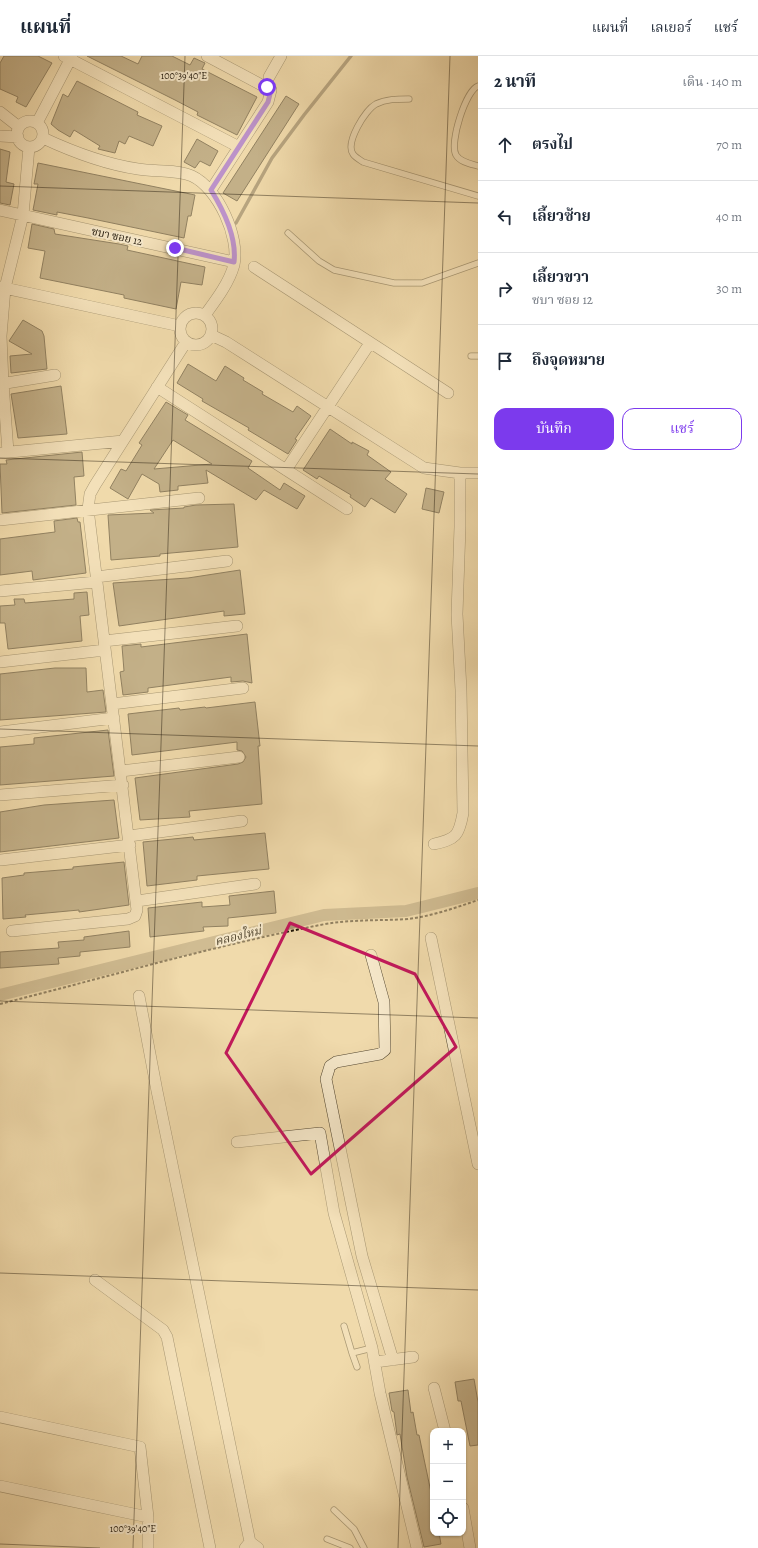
<!DOCTYPE html>
<html lang="th">
<head>
<meta charset="utf-8">
<style>
  body { margin:0; font-family:Alegreya,"Noto Serif Thai",serif; background:#f6f6f7; color:#1f2937 }
  .controls { position:absolute; right:12px; bottom:12px; display:grid; overflow:hidden; border-radius:8px; box-shadow:0 1px 3px #0004 }
  .controls button { width:36px; height:36px; display:grid; place-items:center; padding:0; border:0; border-bottom:1px solid #e0e1e3; background:#fff; color:#1f2937; font:20px sans-serif }
  .stop { position:absolute; width:12px; height:12px; margin:-9px; border:3px solid #7c3aed; border-radius:50%; background:#fff }
  .stop.end { background:#7c3aed; border-color:#fff; box-shadow:0 1px 4px #0008 }
  .list { margin:0; padding:0; list-style:none }
  h2 { display:flex; justify-content:space-between; align-items:center; height:52px; margin:0; padding:0 16px; font-size:17px }
  h2 small { font-size:13px; font-weight:400; color:#747a83 }
  .list li { display:grid; grid-template-columns:26px 1fr auto; gap:12px; align-items:center; box-sizing:border-box; height:72px; padding:0 16px; border-top:1px solid #e0e1e3 }
  .list b { display:block; font-size:15px; white-space:nowrap }
  .list p { margin:0; font-size:13px; white-space:nowrap; color:#747a83 }
  .list em { font-size:13px; font-style:normal; color:#747a83 }
  .actions { display:flex; gap:8px; padding:12px 16px }
  .actions a { flex:1; padding:9px 0; border:1px solid #7c3aed; border-radius:12px; text-align:center; font-size:14px; color:#7c3aed }
  .actions .main { background:#7c3aed; color:#fff }
  .icon { flex:none; width:22px; height:22px; fill:none; stroke:currentColor; stroke-width:2; stroke-linecap:round; stroke-linejoin:round }
  .map { position:relative; flex:none; width:478px; height:1492px; overflow:hidden }
  header { display:flex; align-items:center; gap:24px; box-sizing:border-box; height:56px; padding:0 20px; background:#fff; border-bottom:1px solid #e0e1e3 }
  header strong { font-size:19px }
  nav { display:flex; gap:22px; margin-inline-start:auto; font-size:14px }
  main { display:flex }
  aside { flex:1; background:#fff }
  .map>svg:first-child { display:block }
  .lines { fill:none; stroke-linecap:round; stroke-linejoin:round }
  .stream { stroke:#726349; stroke-width:3.5 }
  .canal { stroke:#a99774; stroke-width:12 }
  .building { fill:#8c7c5d; stroke:#1f1608; fill-rule:evenodd }
  .lane-casing { stroke:#534731; stroke-width:7 }
  .street-casing { stroke:#534731; stroke-width:12 }
  .path { stroke:#1f1608; stroke-width:2; stroke-dasharray:3 2; stroke-linecap:butt }
  .lane { stroke:#f5e7c9; stroke-width:5.5 }
  .street { stroke:#f5e7c9; stroke-width:11 }
  .route { stroke:#7c3aed; stroke-width:5 }
  .marked { fill:none; stroke:#c2185b; stroke-width:3; stroke-linejoin:round }
  .ticks { fill:none; stroke:#1f1608; stroke-width:1; stroke-opacity:0.45 }
  .labels { text-anchor:middle; stroke-width:4; stroke-linejoin:round; paint-order:stroke }
  .street-label { font-size:11px; fill:#1f1608; stroke:#f5e7c9 }
  .water-label { font-size:12px; font-style:italic; fill:#564a33; stroke:#f5e7c9 }
  .ticks-label { font-size:10px; text-anchor:middle; fill:#1f1608; stroke:#f5e7c9; stroke-width:4; stroke-linejoin:round; paint-order:stroke }
</style>
</head>
<body>
<header>
<strong>แผนที่</strong>
<nav><a>แผนที่</a><a>เลเยอร์</a><a>แชร์</a></nav>
</header>
<main>
<div class="map">
<svg width="478" height="1492" viewBox="0 0 478 1492">
  <rect width="100%" height="100%" fill="#f0daac"/>
  <filter id="stains"><feTurbulence type="fractalNoise" baseFrequency=".005" numOctaves="4"/><feColorMatrix values="0 0 0 0 .2 0 0 0 0 .09 0 0 0 0 .02 0 0 0 .5 -.17"/></filter>
  <radialGradient id="worn" r=".72"><stop offset=".6" stop-color="#630" stop-opacity="0"/><stop offset="1" stop-color="#630" stop-opacity=".3"/></radialGradient>
  <g class="lines">
    <path class="stream" d="M236,167L272,102L304,59L351,0"/>
    <path class="canal" d="M0,939L324,859L406,855L478,837"/>
  </g>
  <path class="building" d="M4,0H38L52,7L26,51L16,46L18,41L0,33V7Z
    M87,0H121L138,8L142,0H172L190,9L194,2L205,7L202,13L257,41L237,79L197,59L198,56L175,44Z
    M77,25L138,56L137,59L162,70L153,90L129,80L125,88L119,85L115,97L98,93L100,90L74,74L70,81L58,74L51,68L63,38L68,41Z
    M286,40L299,48L237,145L223,137Z
    M197,83L218,95L210,110L200,105L195,112L184,106Z
    M0,93L10,96L6,126L14,128L10,149L0,147Z
    M38,107L195,139L191,160H188L184,182L88,162L57,156V159L33,154L38,128H34Z
    M32,168L54,173L55,178L119,188L128,190L127,194L205,211L202,229L181,226L176,253L124,242V239L40,222L45,195L28,192Z
    M23,264L42,275L44,280L47,313L11,317L10,300L32,298L9,285Z
    M188,308L216,325L225,310L244,322L243,324L263,336L262,338L293,356L297,350L311,360L295,383L297,384L288,398L248,374L249,372L202,345L203,343L177,327Z
    M61,330L67,378L18,382L11,338Z
    M166,346L188,359L185,364L252,405L248,412L280,434L284,427L305,440L297,453L264,434L256,444L206,414L208,427L178,430V434L160,436L159,428L142,418L128,443L110,432L121,413L126,415L142,389L139,387ZM173,384L212,408L154,413Z
    M330,373L352,388V386L369,395L367,399L391,416L385,423L407,438L395,457L371,442L365,451L350,441L351,439L319,420L317,423L303,414Z
    M82,396L84,420L74,421L76,449L2,457L0,408H7L6,404Z
    M426,432L444,436L439,457L422,453Z
    M234,448L238,491L160,498V500L111,504L108,459L154,457L150,454L184,452V451L196,449Z
    M77,462L78,466H80L86,517L33,524L32,515L0,519V483L55,476L54,465Z
    M240,514L245,558L224,560V555L119,570L113,527L188,522Z
    M87,536L89,559L80,560L82,585L8,593L5,567H0V550L15,549L14,543H24L25,547L74,543V537Z
    M247,578L252,627L243,625L231,626V621L148,632V636L123,639L120,616L124,615L122,590L141,588V591Z
    M55,612H86L87,636L103,634L106,656L0,664V618Z
    M255,646L260,690H258L262,748L189,755L190,761L140,764L135,722L238,708L243,706L246,701L242,695L237,694V686L132,699L128,658L179,652L180,654L205,651L206,652Z
    M108,674L114,720L0,729V691L34,688V682Z
    M114,744L119,782L0,796V756L44,749Z
    M265,777L269,813L197,820V824L147,830L143,786L193,781L194,784Z
    M124,806L129,849L79,856V854L25,859L26,861L3,863L2,822L24,819V817L73,813V811Z
    M274,835L276,857L228,862V870L203,871L204,875L150,881L148,852L202,846V851L230,849L229,840Z
    M129,875L130,891L80,896V900L58,902L59,908L0,912V896L59,892L58,886L84,884V881Z
    M474,1323L478,1346V1389L470,1390L461,1345H458L455,1326Z
    M408,1334L411,1357L413,1356L417,1379H419L433,1446V1477H439L441,1488L424,1491L407,1421L400,1378L397,1379L394,1356L392,1355L389,1337Z"/>
  <g class="lines">
    <g class="lane-casing">
      <path id="lane" d="M478,30C466,34 449,87 456,99C460,106 471,108 478,110
        M409,43C397,43 386,43 376,48C365,54 345,87 353,98C355,101 360,104 363,106L478,140
        M288,177L319,205L334,214L394,227H422L478,207
        M471,300H478
        M344,1270L352,1297L372,1292
        M352,1297L357,1311
        M334,1454L354,1473L364,1492
        M327,1483L350,1492"/>
    </g>
    <g class="street-casing">
      <path id="street" d="M64,0L239,91
        M207,0L271,34L268,46L211,134
        M269,21L281,0
        M0,56L19,71
        M17 78a13 13 0 1 1 26 0a13 13 0 1 1-26 0Z
        M37,67L72,0
        M0,80L18,81
        M43,82C73,96 104,108 138,113C155,116 176,113 192,120C218,132 240,181 234,209C229,227 216,244 205,259
        M0,154L234,206
        M254,211L448,337
        M0,231L180,270
        M180 273a16 16 0 1 1 32 0a16 16 0 1 1-32 0Z
        M211,279L226,286L424,412L460,417H478
        M0,328L55,319
        M157,331L347,453
        M8,396L3,327L1,280L5,232L23,159L29,91
        M0,397L123,385
        M286,414L370,287
        M0,464L199,442
        M96,521L227,505
        M0,535L96,526
        M104,585L237,570
        M0,606L105,594
        M112,648L243,632
        M0,676L114,662
        M121,715L239,701
        M0,739L123,729
        M129,780L242,765
        M434,788C456,783 459,780 463,757L461,634L457,558L460,471V417
        M1,804L130,789
        M137,845L255,828
        M12,875L128,863L135,860L137,854L88,453L90,438L95,429L186,286
        M431,882L478,1108
        M371,899L384,946L385,994L380,998L336,1006L330,1010L326,1023L362,1200L393,1304
        M139,940L157,1035L250,1486L245,1492
        M237,1086L320,1077L334,1157L372,1292L380,1337L417,1492
        M95,1224L163,1274L167,1281L210,1492
        M375,1306L413,1301
        M434,1332L445,1375
        M0,1361L140,1391L148,1461V1492
        M0,1430L148,1461
        M463,1452L470,1492
        M250,1486L258,1492"/>
    </g>
    <path class="path" d="M0,948C107,921 213,890 320,869C350,863 378,865 408,863C432,860 455,852 478,844"/>
    <use href="#lane" class="lane"/>
    <use href="#street" class="street"/>
  </g>
  <g class="lines">
    <path class="route" d="M175,192L234,206C237,181 224,155 211,134L268,46L271,34L267,31"/>
  </g>
  <path d="M0 0H478V1492H0ZM290,867L415,918L456,991L311,1118L226,997Z" fill="#f0daac" fill-opacity=".55" fill-rule="evenodd"/>
  <path class="marked" d="M290,867L415,918L456,991L311,1118L226,997Z"/>
  <path class="ticks" d="M0,130L478,147M0,402L478,418M0,673L478,690M0,945L478,962M0,1217L478,1234M0,1488L100,1492M133,1492L185,0M398,1492L450,0"/>
  <g class="labels">
    <g class="street-label">
      <text transform="translate(117 180) rotate(12)" y="4">ชบา ซอย 12</text>
    </g>
    <g class="water-label">
      <text transform="translate(238 880) rotate(-14)" y="4">คลองใหม่</text>
    </g>
  </g>
  <g class="ticks-label">
    <text x="184" y="23">100°39'40"E</text>
    <text x="133" y="1476">100°39'40"E</text>
  </g>
  <rect width="100%" height="100%" filter="url(#stains)"/>
  <rect width="100%" height="100%" fill="url(#worn)"/>
</svg>
<div class="controls">
<button>+</button>
<button>−</button>
<button><svg class="icon" aria-label="locate" viewBox="0 0 24 24"><circle cx="12" cy="12" r="6"/><path d="M12 2v4M12 18v4M2 12h4M18 12h4"/></svg></button>
</div>
<div class="stop" style="left:267px;top:31px"></div>
<div class="stop end" style="left:175px;top:192px"></div>
</div>
<aside>
<h2>2 นาที<small>เดิน · 140 m</small></h2>
<ul class="list">
<li><svg class="icon" aria-label="ahead" viewBox="0 0 24 24"><path d="M12 20V5M6 11l6-6 6 6"/></svg><div><b>ตรงไป</b></div><em>70 m</em></li>
<li><svg class="icon" aria-label="left" viewBox="0 0 24 24"><path d="M17 20v-9H6M10 6l-5 5 5 5"/></svg><div><b>เลี้ยวซ้าย</b></div><em>40 m</em></li>
<li><svg class="icon" aria-label="right" viewBox="0 0 24 24"><path d="M7 20v-9h11M14 6l5 5-5 5"/></svg><div><b>เลี้ยวขวา</b><p>ชบา ซอย 12</p></div><em>30 m</em></li>
<li><svg class="icon" aria-label="arrive" viewBox="0 0 24 24"><path d="M6 21V4h12l-3 4 3 4H6"/></svg><div><b>ถึงจุดหมาย</b></div></li>
</ul>
<div class="actions"><a class="main">บันทึก</a><a>แชร์</a></div>
</aside>
</main>
</body>
</html>
